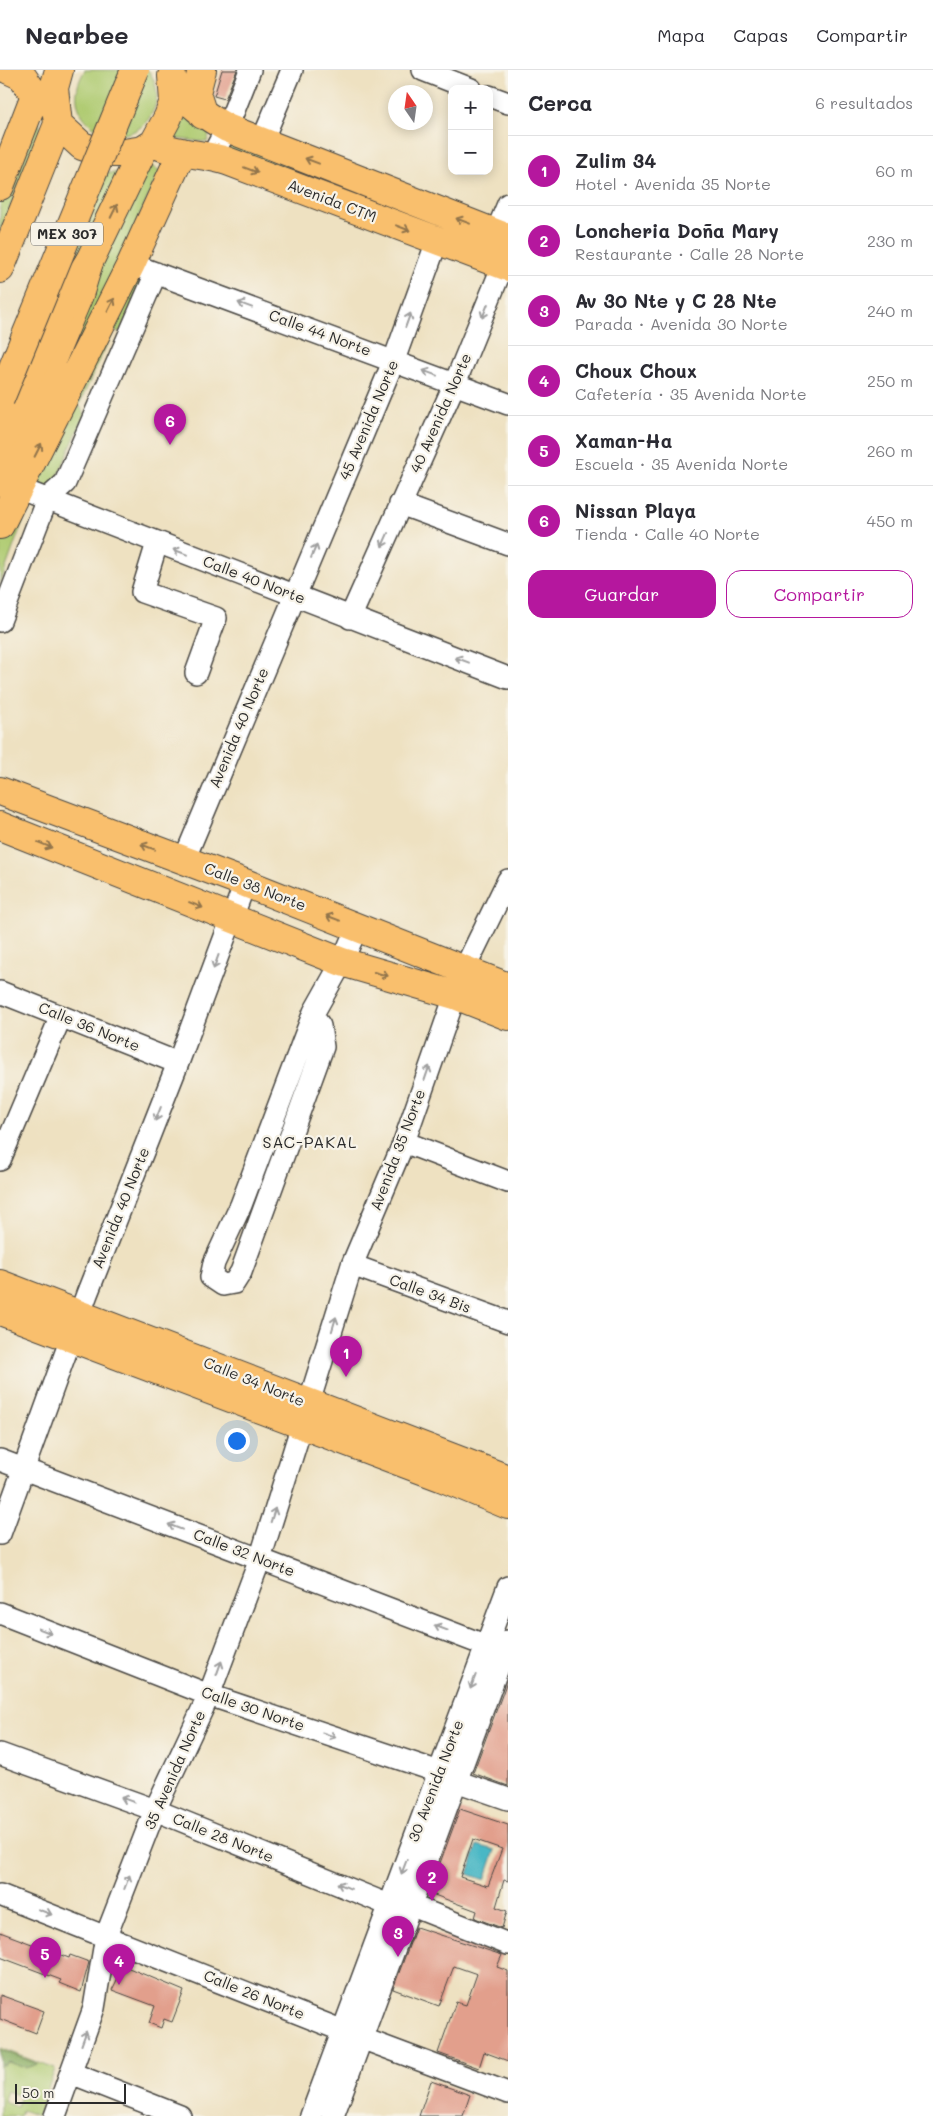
<!DOCTYPE html>
<html lang="es">
<head>
<meta charset="utf-8">
<style>
  body { margin:0; font-family:Mali,sans-serif; background:#f7f7f7; color:#2b2b33 }
  .controls { position:absolute; right:15px; top:15px; display:grid; overflow:hidden; border-radius:10px; box-shadow:0 2px 12px #0003 }
  .controls button { width:45px; height:45px; display:grid; place-items:center; padding:0; border:0; border-bottom:1px solid #e1e1e2; background:#fff; color:#2b2b33; font:25px sans-serif }
  .compass { position:absolute; left:388px; top:15px; width:45px; height:45px; border-radius:50%; background:#fff; box-shadow:0 2px 12px #0003; rotate:347deg }
  .scale { position:absolute; left:15px; bottom:12px; width:111px; box-sizing:border-box; padding-left:5px; border:2px solid #2b2b2b; border-top:0; font-size:14px; line-height:18px; white-space:nowrap; color:#2b2b2b; -webkit-text-stroke:4px #f7f3e8; paint-order:stroke }
  .you { position:absolute; left:236px; top:1370px; width:18px; height:18px; margin:-12px; border:4px solid #fff; border-radius:50%; background:#1a73e8; box-shadow:0 0 0 8px #1a73e833 }
  .badge { display:grid; place-items:center; width:32px; height:32px; border-radius:50%; background:#b5179e; color:#fff; font-size:16px; font-weight:700 }
  .pin { position:absolute; translate:-50% -41px; filter:drop-shadow(0 1px 2px #0008) }
  .pin::after { content:''; position:absolute; top:26px; width:18px; height:15px; background:inherit; clip-path:polygon(0 0,100% 0,50% 100%) }
  .list { margin:0; padding:0; list-style:none }
  h2 { display:flex; justify-content:space-between; align-items:center; height:65px; margin:0; padding:0 20px; font-size:21px }
  h2 small { font-size:16px; font-weight:400; color:#7c7c81 }
  .list li { display:grid; grid-template-columns:32px 1fr auto; gap:15px; align-items:center; box-sizing:border-box; height:70px; padding:0 20px; border-top:1px solid #e1e1e2 }
  .list b { display:block; font-size:19px; white-space:nowrap }
  .list p { margin:0; font-size:16px; white-space:nowrap; color:#7c7c81 }
  .list em { font-size:16px; font-style:normal; color:#7c7c81 }
  .actions { display:flex; gap:10px; padding:15px 20px }
  .actions a { flex:1; padding:11px 0; border:1px solid #b5179e; border-radius:15px; text-align:center; font-size:18px; color:#b5179e }
  .actions .main { background:#b5179e; color:#fff }
  .map { position:relative; flex:none; width:508px; height:2046px; overflow:hidden }
  header { display:flex; align-items:center; gap:30px; box-sizing:border-box; height:70px; padding:0 25px; background:#fff; border-bottom:1px solid #e1e1e2 }
  header strong { font-size:24px }
  nav { display:flex; gap:28px; margin-inline-start:auto; font-size:18px }
  main { display:flex }
  aside { flex:1; background:#fff }
  .map>svg:first-child { display:block }
  .green { fill:#afcb71; stroke:#6d7b4e; fill-rule:evenodd }
  .forest { fill:#8baf63; stroke:#5b6d47 }
  .water { fill:#4ab7c5; stroke:#3a7178 }
  .building { fill:#e29f8c; fill-rule:evenodd }
  .lines { fill:none; stroke-linecap:round; stroke-linejoin:round }
  .minor-casing { stroke:#484642; stroke-width:24 }
  .major-casing { stroke:#484642; stroke-width:30 }
  .highway-casing { stroke:#484642; stroke-width:30 }
  .minor { stroke:#fff; stroke-width:21 }
  .major { stroke:#f9bf6d; stroke-width:28 }
  .highway { stroke:#f9bf6d; stroke-width:28 }
  .highway-bridge-casing { stroke:#484642; stroke-width:30; stroke-linecap:butt }
  .highway-bridge { stroke:#f9bf6d; stroke-width:28 }
  .oneway { stroke:#92754c }
  .oneway2 { stroke:#a0a0a0 }
  .labels { text-anchor:middle; stroke-width:4.5; stroke-linejoin:round; paint-order:stroke }
  .shield { fill:#f7f3e8; stroke:#686764; stroke-width:1 }
  .shield-label { font-size:14px; font-weight:bold; fill:#2b2b2b }
  .street-label { font-size:15px; fill:#2b2b2b; stroke:#f7f3e8 }
  .neighbourhood-label { font-size:16px; letter-spacing:1px; fill:#2b2b2b; stroke:#f7f3e8 }
</style>
</head>
<body>
<header>
<strong>Nearbee</strong>
<nav><a>Mapa</a><a>Capas</a><a>Compartir</a></nav>
</header>
<main>
<div class="map">
<svg width="508" height="2046" viewBox="0 0 508 2046">
  <rect width="100%" height="100%" fill="#f7f3e8"/>
  <filter id="ink" filterUnits="userSpaceOnUse"><feTurbulence type="fractalNoise" baseFrequency=".02" numOctaves="2"/><feDisplacementMap in="SourceGraphic" scale="10" xChannelSelector="R" yChannelSelector="G"/><feConvolveMatrix kernelMatrix="1 2 1 2 8 2 1 2 1" color-interpolation-filters="sRGB"/></filter>
  <filter id="wash" filterUnits="userSpaceOnUse"><feTurbulence type="fractalNoise" baseFrequency=".0096" numOctaves="4" result="noise"/><feDisplacementMap in="SourceGraphic" scale="20" xChannelSelector="R" yChannelSelector="G"/><feGaussianBlur stdDeviation="1.12" result="paint"/><feColorMatrix in="noise" values="0 0 0 0 0 0 0 0 0 0 0 0 0 0 0 0 0 1.4 0 .05"/><feComposite in="paint" operator="in"/></filter>
  <g filter="url(#wash)">
    <rect width="100%" height="100%" fill="#eee1c1"/>
    <path class="green" d="M85,0H148C156,11 159,23 155,36C136,93 50,56 85,0Z
      M181,43L210,61L207,72L169,68L178,58Z
      M35,47L41,58L0,163V134L21,76Z
      M230,70L486,168L484,176L226,80Z
      M152,96L160,101L31,382L91,219L143,99Z
      M106,103H121L0,351Z
      M135,204L142,211L120,262L113,260L79,335L85,344L53,417L45,416L34,412Z
      M22,428L30,431L0,514V471Z
      M0,1978L55,1999L38,2046L22,2040L20,2046H0V1996L8,1992L25,1998L37,1994L0,1980ZM7,2021L21,2026L17,2037L3,2032Z"/>
    <path class="forest" d="M0,1980L38,1994L25,1998L8,1992L0,1996Z"/>
    <path class="water" d="M477,1775L495,1780L485,1810L468,1804Z"/>
    <g id="blocks">
      <path class="building" d="M222,0H237L225,29L214,26Z
        M508,1609V1716L473,1703Z
        M460,1739L508,1755V1811L504,1810L496,1837L507,1841L502,1858L475,1848L477,1841L429,1823ZM473,1769L502,1779L488,1816L460,1807Z
        M416,1857L502,1885L497,1897L508,1901V1991L484,1982L479,1998L438,1983L456,1932L466,1935L477,1904L454,1896L439,1936L393,1919Z
        M0,1862L69,1888L70,1885L89,1892L81,1922L59,1913L61,1910L0,1887Z
        M124,1896L184,1921L172,1952L164,1949L161,1958L149,1953L155,1936L112,1920Z
        M0,1925L44,1941L36,1963L0,1949Z
        M431,2011L470,2025L463,2046H419Z"/>
    </g>
  </g>
  <g filter="url(#ink)">
    <use href="#blocks" fill-opacity="0" stroke="#484642" stroke-width="1"/>
    <g class="lines">
      <g class="minor-casing">
        <path id="minor" d="M423,0L471,19
          M489,26L508,33
          M262,71L292,0
          M212,86L227,58L250,0
          M131,194L508,334
          M5,413L508,608
          M400,434L508,474
          M157,473L142,522L216,548L196,603
          M350,548L455,313L503,195L496,163L508,134
          M0,551L47,429L65,413L156,203
          M184,790L394,290L437,171
          M0,922L178,993
          M313,946L320,956L323,977L241,1202L234,1213L223,1215L211,1207L214,1193L241,1135L314,942L342,892L357,857
          M404,1072L508,1112
          M0,1090L61,946
          M352,1195L508,1252
          M0,1390L487,1576
          M0,1464L87,1224L178,993L245,813
          M0,1543L209,1625L439,1702L456,1711L508,1729
          M0,1684L155,1740L389,1835
          M0,1825L361,1968L508,2023
          M410,1835L508,1874
          M71,2003L180,2046
          M55,2046L94,1938L106,1866L155,1740L209,1625L260,1489L352,1195L404,1072L464,900L508,810
          M311,2046L508,1517
          M333,2046L508,1571"/>
      </g>
      <g class="major-casing">
        <path id="major" d="M9,0L22,6L35,25L51,34
          M59,0L54,18L58,54L82,76L103,83H124L143,80L154,73L168,47L174,31L172,6
          M202,0L196,23L203,45
          M174,14C189,34 205,46 227,58L508,168
          M154,73C176,85 203,83 227,91L508,197
          M0,116L35,25
          M0,199L58,54
          M0,412L79,225L89,192L143,80
          M0,455L131,194L182,82
          M0,721L245,813L508,917
          M0,756L342,892L455,925L508,946
          M0,1214L508,1409
          M0,1241L443,1408L508,1435"/>
      </g>
      <g class="highway-casing">
        <path id="highway" d="M0,373C27,311 51,247 89,192"/>
      </g>
      <use href="#minor" class="minor"/>
      <use href="#major" class="major"/>
      <use href="#highway" class="highway"/>
      <g class="highway-bridge-casing">
        <path id="highway-bridge" d="M0,329L135,0"/>
      </g>
      <use href="#highway-bridge" class="highway-bridge"/>
    </g>
    <defs><path id="oneway-shaft" d="M-6 0H5M1.5-3L5.5 0L1.5 3" fill="none" stroke-width="1.6" stroke-linecap="round" stroke-linejoin="round" transform="scale(1.25)"/></defs>
    <g class="oneway">
      <use href="#oneway-shaft" transform="translate(312 91) rotate(-159)"/>
      <use href="#oneway-shaft" transform="translate(251 100) rotate(21)"/>
      <use href="#oneway-shaft" transform="translate(114 141) rotate(-64)"/>
      <use href="#oneway-shaft" transform="translate(463 151) rotate(-159)"/>
      <use href="#oneway-shaft" transform="translate(403 158) rotate(21)"/>
      <use href="#oneway-shaft" transform="translate(111 235) rotate(-63)"/>
      <use href="#oneway-shaft" transform="translate(38 380) rotate(-63)"/>
      <use href="#oneway-shaft" transform="translate(45 775) rotate(22)"/>
      <use href="#oneway-shaft" transform="translate(148 777) rotate(-159)"/>
      <use href="#oneway-shaft" transform="translate(196 835) rotate(22)"/>
      <use href="#oneway-shaft" transform="translate(333 848) rotate(-159)"/>
      <use href="#oneway-shaft" transform="translate(381 904) rotate(16)"/>
    </g>
    <g class="oneway2">
      <use href="#oneway-shaft" transform="translate(245 235) rotate(-160)"/>
      <use href="#oneway-shaft" transform="translate(485 241) rotate(112)"/>
      <use href="#oneway-shaft" transform="translate(408 250) rotate(-70)"/>
      <use href="#oneway-shaft" transform="translate(430 303) rotate(-160)"/>
      <use href="#oneway-shaft" transform="translate(385 470) rotate(114)"/>
      <use href="#oneway-shaft" transform="translate(314 481) rotate(-67)"/>
      <use href="#oneway-shaft" transform="translate(180 482) rotate(-159)"/>
      <use href="#oneway-shaft" transform="translate(462 590) rotate(-159)"/>
      <use href="#oneway-shaft" transform="translate(216 892) rotate(110)"/>
      <use href="#oneway-shaft" transform="translate(427 1003) rotate(-71)"/>
      <use href="#oneway-shaft" transform="translate(158 1044) rotate(112)"/>
      <use href="#oneway-shaft" transform="translate(334 1254) rotate(-73)"/>
      <use href="#oneway-shaft" transform="translate(273 1445) rotate(-72)"/>
      <use href="#oneway-shaft" transform="translate(175 1457) rotate(-159)"/>
      <use href="#oneway-shaft" transform="translate(441 1558) rotate(-159)"/>
      <use href="#oneway-shaft" transform="translate(45 1561) rotate(21)"/>
      <use href="#oneway-shaft" transform="translate(219 1598) rotate(-70)"/>
      <use href="#oneway-shaft" transform="translate(473 1612) rotate(111)"/>
      <use href="#oneway-shaft" transform="translate(329 1665) rotate(19)"/>
      <use href="#oneway-shaft" transform="translate(128 1730) rotate(-160)"/>
      <use href="#oneway-shaft" transform="translate(404 1797) rotate(111)"/>
      <use href="#oneway-shaft" transform="translate(127 1812) rotate(-69)"/>
      <use href="#oneway-shaft" transform="translate(344 1816) rotate(-158)"/>
      <use href="#oneway-shaft" transform="translate(45 1842) rotate(21)"/>
      <use href="#oneway-shaft" transform="translate(84 1968) rotate(-70)"/>
    </g>
  </g>
  <g class="labels">
    <rect class="shield" x="31" y="152.5" width="72" height="23" rx="4"/>
    <g class="shield-label">
      <text x="67" y="169">MEX 307</text>
    </g>
    <g class="street-label">
      <text transform="translate(332 131) rotate(21)" y="5">Avenida CTM</text>
      <text transform="translate(320 263) rotate(20)" y="5">Calle 44 Norte</text>
      <text transform="translate(441 343) rotate(-66)" y="5">40 Avenida Norte</text>
      <text transform="translate(369 350) rotate(-67)" y="5">45 Avenida Norte</text>
      <text transform="translate(254 510) rotate(21)" y="5">Calle 40 Norte</text>
      <text transform="translate(239 658) rotate(-67)" y="5">Avenida 40 Norte</text>
      <text transform="translate(255 817) rotate(21)" y="5">Calle 38 Norte</text>
      <text transform="translate(89 957) rotate(22)" y="5">Calle 36 Norte</text>
      <text transform="translate(398 1080) rotate(-69)" y="5">Avenida 35 Norte</text>
      <text transform="translate(121 1138) rotate(-68)" y="5">Avenida 40 Norte</text>
      <text transform="translate(430 1224) rotate(20)" y="5">Calle 34 Bis</text>
      <text transform="translate(254 1312) rotate(22)" y="5">Calle 34 Norte</text>
      <text transform="translate(244 1483) rotate(21)" y="5">Calle 32 Norte</text>
      <text transform="translate(253 1639) rotate(19)" y="5">Calle 30 Norte</text>
      <text transform="translate(175 1700) rotate(-66)" y="5">35 Avenida Norte</text>
      <text transform="translate(436 1711) rotate(-69)" y="5">30 Avenida Norte</text>
      <text transform="translate(223 1768) rotate(22)" y="5">Calle 28 Norte</text>
      <text transform="translate(254 1925) rotate(22)" y="5">Calle 26 Norte</text>
    </g>
    <g class="neighbourhood-label">
      <text x="310" y="1078">SAC-PAKAL</text>
    </g>
  </g>
</svg>
<div class="controls">
<button>+</button>
<button>−</button>
</div>
<svg class="compass" viewBox="-18 -18 36 36"><path d="M0-13l5 13h-10z" fill="#e53935"/><path d="M0 13l5-13h-10z" fill="#7c7c81"/></svg>
<div class="scale">50 m</div>
<div class="you"></div>
<div class="pin badge" style="left:346px;top:1307px">1</div>
<div class="pin badge" style="left:432px;top:1831px">2</div>
<div class="pin badge" style="left:398px;top:1887px">3</div>
<div class="pin badge" style="left:119px;top:1915px">4</div>
<div class="pin badge" style="left:45px;top:1908px">5</div>
<div class="pin badge" style="left:170px;top:375px">6</div>
</div>
<aside>
<h2>Cerca<small>6 resultados</small></h2>
<ul class="list">
<li><span class="badge">1</span><div><b>Zulim 34</b><p>Hotel · Avenida 35 Norte</p></div><em>60 m</em></li>
<li><span class="badge">2</span><div><b>Loncheria Doña Mary</b><p>Restaurante · Calle 28 Norte</p></div><em>230 m</em></li>
<li><span class="badge">3</span><div><b>Av 30 Nte y C 28 Nte</b><p>Parada · Avenida 30 Norte</p></div><em>240 m</em></li>
<li><span class="badge">4</span><div><b>Choux Choux</b><p>Cafetería · 35 Avenida Norte</p></div><em>250 m</em></li>
<li><span class="badge">5</span><div><b>Xaman-Ha</b><p>Escuela · 35 Avenida Norte</p></div><em>260 m</em></li>
<li><span class="badge">6</span><div><b>Nissan Playa</b><p>Tienda · Calle 40 Norte</p></div><em>450 m</em></li>
</ul>
<div class="actions"><a class="main">Guardar</a><a>Compartir</a></div>
</aside>
</main>
</body>
</html>
